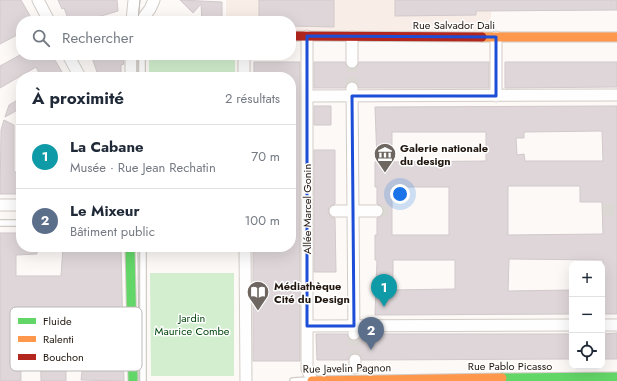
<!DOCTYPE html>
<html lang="fr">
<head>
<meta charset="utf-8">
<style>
  body { margin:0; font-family:Jost,sans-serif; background:#f2f2f3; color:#1f2937 }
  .controls { position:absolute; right:12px; bottom:12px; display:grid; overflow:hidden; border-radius:8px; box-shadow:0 4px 16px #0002 }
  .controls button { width:36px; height:36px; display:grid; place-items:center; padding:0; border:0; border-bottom:1px solid #e0e1e3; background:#fff; color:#1f2937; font:20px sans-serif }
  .you { position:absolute; left:400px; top:194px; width:14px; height:14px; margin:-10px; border:3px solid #fff; border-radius:50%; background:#1a73e8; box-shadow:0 0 0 6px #1a73e833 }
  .badge { display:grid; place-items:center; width:26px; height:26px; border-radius:50%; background:#0f766e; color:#fff; font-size:13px; font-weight:700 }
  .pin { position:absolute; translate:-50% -33px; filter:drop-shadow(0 1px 2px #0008) }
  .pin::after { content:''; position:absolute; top:21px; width:14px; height:12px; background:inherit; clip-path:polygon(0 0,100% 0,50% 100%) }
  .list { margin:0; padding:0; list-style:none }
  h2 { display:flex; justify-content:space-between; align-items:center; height:52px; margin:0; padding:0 16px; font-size:17px }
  h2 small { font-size:13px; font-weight:400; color:#747a83 }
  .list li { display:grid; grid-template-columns:26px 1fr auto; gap:12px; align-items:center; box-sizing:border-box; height:64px; padding:0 16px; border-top:1px solid #e0e1e3 }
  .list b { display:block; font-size:15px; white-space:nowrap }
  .list p { margin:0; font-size:13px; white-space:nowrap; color:#747a83 }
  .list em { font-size:13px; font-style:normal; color:#747a83 }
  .icon { flex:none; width:22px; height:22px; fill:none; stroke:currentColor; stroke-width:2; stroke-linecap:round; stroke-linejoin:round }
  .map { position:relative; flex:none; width:617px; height:381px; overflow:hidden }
  .search { position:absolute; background:#fff; box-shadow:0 4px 16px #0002; left:16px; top:16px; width:280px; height:44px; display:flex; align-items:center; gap:10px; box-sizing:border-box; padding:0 14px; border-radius:16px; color:#747a83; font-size:15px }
  .panel { position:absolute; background:#fff; box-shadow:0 4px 16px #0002; left:16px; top:72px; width:280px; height:180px; border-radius:16px }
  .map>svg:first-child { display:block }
  .industrial { fill:#f9ede7 }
  .green { fill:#d2eece }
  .building { fill:#ded6d8; stroke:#d1c9cb; fill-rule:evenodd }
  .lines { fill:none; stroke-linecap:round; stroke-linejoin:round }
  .street-tunnel { stroke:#dbd7d3; stroke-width:11; stroke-dasharray:11 5.5; stroke-linecap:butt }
  .lane-casing { stroke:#d2ccc6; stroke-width:8 }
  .street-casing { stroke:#d2ccc6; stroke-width:13 }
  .fast-casing { stroke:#d2ccc6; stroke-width:11 }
  .slow-casing { stroke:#d2ccc6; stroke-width:11 }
  .jam-casing { stroke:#d2ccc6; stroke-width:11 }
  .path { stroke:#d6d4d3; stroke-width:2; stroke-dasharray:1 3; stroke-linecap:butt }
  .lane { stroke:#fffefe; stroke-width:5.5 }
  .street { stroke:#fffefe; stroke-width:11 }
  .fast { stroke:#63d668; stroke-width:9 }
  .slow { stroke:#ff974d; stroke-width:9 }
  .jam { stroke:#b3261e; stroke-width:9 }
  .tram { stroke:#bebcba; stroke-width:1 }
  .marked { fill:none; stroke:#1d4ed8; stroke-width:3; stroke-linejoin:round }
  .labels { text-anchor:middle; stroke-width:3; stroke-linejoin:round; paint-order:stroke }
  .street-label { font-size:11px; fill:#21170f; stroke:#fff }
  .poi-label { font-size:11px; font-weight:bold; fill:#21170f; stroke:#fff; text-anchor:start }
  .park-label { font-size:11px; fill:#02470c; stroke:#fff }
  .key { fill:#fff; stroke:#bcb9b7; stroke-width:1 }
  .key-label { font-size:11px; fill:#21170f }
</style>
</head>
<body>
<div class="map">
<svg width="617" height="381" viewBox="0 0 617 381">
  <rect width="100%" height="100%" fill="#fcf9f6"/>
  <path class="industrial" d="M226,0H491V31H291V21H226Z"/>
  <path class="green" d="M149,55H235V77H149Z
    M150,273H234V376H151Z"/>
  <path class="building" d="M0,0H21L33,21H21V33L0,44Z
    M58,0H117L118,11L98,17L99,21H69L64,8L62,9Z
    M180,0L222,2V21H202L201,4L193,13Z
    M259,0H334V27L291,26V21H259Z
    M395,0H617V10L476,11V15L395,16Z
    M20,55H52L65,77H41L36,67L0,88V66Z
    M91,55H122L124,64L121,65V75L104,77L102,73L97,72Z
    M254,62H300V361H253V247H291V77H254Z
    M314,62H345L348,68L352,69L356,68L359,62H489V88H359L356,82L352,81L348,82L345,88H314Z
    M505,62H617V87L505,88Z
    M21,98V108L5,117L9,105Z
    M314,106H331V125H314Z
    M617,106V314H602L603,260L509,259L508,291L572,290V314L375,315L377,260H375V235H377V218L383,215L384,211L381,205L377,204V187H375V162L377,161L375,107ZM602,131L603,161H525L524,154L517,155L516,138H524V132ZM392,132H486V161L392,162ZM508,186H580V202H602L603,234L508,235ZM392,187H449V235H392ZM393,260H455V289L393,290Z
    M4,120L14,125V172H21V194H0L1,130Z
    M314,150H335V204L329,207L328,211L331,217L335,218L336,272H314Z
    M0,233H21V247H37V254L16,255V276H61L63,247H121L124,381L81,380L83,363L97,338L96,321H66V381H41L40,322H20L21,381H0Z
    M617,333V359H602V334Z
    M316,334H347L350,340L354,341L360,338L361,334H572V359L362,360L359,354L355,353L351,354L348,360H317Z"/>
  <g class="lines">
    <path class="street-tunnel" d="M352,88V62
      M603,210H617
      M377,211H392
      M354,334L355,360"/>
    <g class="lane-casing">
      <path id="lane" d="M142,55V77
        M0,223H21
        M143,247V381
        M293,381L310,380"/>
    </g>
    <g class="street-casing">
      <path id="street" d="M38,0L49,21
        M132,21L134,0
        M141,21L150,9L154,0
        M307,36V369L312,380
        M496,37V96
        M68,55L80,77
        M131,55V77
        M244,55V77
        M352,62V37
        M352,88L354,334
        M307,96L617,95
        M0,205H21
        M335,211H377
        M245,247L246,381
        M602,325H617
        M307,326L572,325
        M355,360V368"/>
    </g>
    <g class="fast-casing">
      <path id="fast" d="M130,247L133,381
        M502,378L617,377"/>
    </g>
    <g class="slow-casing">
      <path id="slow" d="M482,37H617
        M312,381L502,378"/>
    </g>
    <g class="jam-casing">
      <path id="jam" d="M291,36L482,37"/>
    </g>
    <path class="path" d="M611,10V0"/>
    <use href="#lane" class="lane"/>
    <use href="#street" class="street"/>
    <use href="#fast" class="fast"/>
    <use href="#slow" class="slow"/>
    <use href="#jam" class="jam"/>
    <path class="tram" d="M138,21L140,0
      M137,77V55
      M138,247L139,381"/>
  </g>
  <path class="marked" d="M307,36L496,37V96H352L354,326H307Z"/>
  <defs>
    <g id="museum-pin" transform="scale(1.15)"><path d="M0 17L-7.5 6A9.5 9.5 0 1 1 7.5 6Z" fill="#6e6660" stroke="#fff"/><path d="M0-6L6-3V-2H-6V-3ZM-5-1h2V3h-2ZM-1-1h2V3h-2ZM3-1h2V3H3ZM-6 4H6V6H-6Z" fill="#fff"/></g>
    <g id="library-pin" transform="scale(1.15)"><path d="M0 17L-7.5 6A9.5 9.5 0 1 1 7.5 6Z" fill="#6e6660" stroke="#fff"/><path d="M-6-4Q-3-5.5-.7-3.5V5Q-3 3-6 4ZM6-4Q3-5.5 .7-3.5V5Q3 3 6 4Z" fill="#fff"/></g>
  </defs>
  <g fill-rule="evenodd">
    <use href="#museum-pin" x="385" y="154"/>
    <use href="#library-pin" x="258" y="292"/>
  </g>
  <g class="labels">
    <g class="street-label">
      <text x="454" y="29">Rue Salvador Dali</text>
      <text transform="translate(307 209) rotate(-90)" y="4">Allée Marcel Gonin</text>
      <text x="510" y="370">Rue Pablo Picasso</text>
      <text transform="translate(347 368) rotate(-1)" y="4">Rue Javelin Pagnon</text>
    </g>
    <g class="poi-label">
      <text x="400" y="152">Galerie nationale<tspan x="400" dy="13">du design</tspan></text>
      <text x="274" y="290">Médiathèque<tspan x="274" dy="13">Cité du Design</tspan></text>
    </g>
    <g class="park-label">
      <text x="192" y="322">Jardin<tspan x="192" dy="13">Maurice Combe</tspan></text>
    </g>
  </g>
  <rect x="10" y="307" width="132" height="64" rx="6" class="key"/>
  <rect x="18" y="318" width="18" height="6" fill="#63d668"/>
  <rect x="18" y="336" width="18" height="6" fill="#ff974d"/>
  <rect x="18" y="354" width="18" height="6" fill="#b3261e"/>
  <g class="key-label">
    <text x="43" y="325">Fluide</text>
    <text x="43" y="343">Ralenti</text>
    <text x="43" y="361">Bouchon</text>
  </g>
</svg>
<div class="controls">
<button>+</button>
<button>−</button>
<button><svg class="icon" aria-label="locate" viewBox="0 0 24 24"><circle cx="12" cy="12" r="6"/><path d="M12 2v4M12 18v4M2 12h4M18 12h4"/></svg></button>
</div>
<div class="you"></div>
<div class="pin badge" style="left:384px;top:307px;background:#0f9aa8">1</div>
<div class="pin badge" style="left:371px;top:350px;background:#5c6f8a">2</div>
<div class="search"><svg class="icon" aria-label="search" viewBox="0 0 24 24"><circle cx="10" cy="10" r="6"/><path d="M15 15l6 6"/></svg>Rechercher</div>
<section class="panel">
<h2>À proximité<small>2 résultats</small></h2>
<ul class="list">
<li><span class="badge" style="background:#0f9aa8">1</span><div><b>La Cabane</b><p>Musée · Rue Jean Rechatin</p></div><em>70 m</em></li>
<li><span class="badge" style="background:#5c6f8a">2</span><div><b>Le Mixeur</b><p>Bâtiment public</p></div><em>100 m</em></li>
</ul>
</section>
</div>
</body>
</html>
